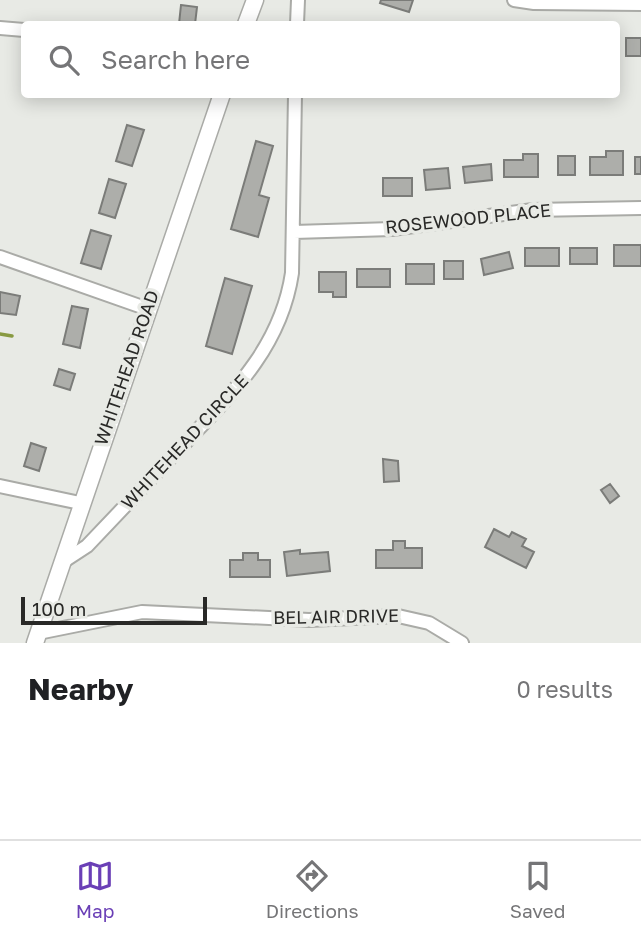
<!DOCTYPE html>
<html lang="en">
<head>
<meta charset="utf-8">
<style>
  body { margin:0; font-family:"Golos Text",sans-serif; background:#f6f6f6; color:#202124 }
  .scale { position:absolute; left:21px; bottom:18px; width:186px; box-sizing:border-box; padding-left:7px; border:4px solid #292927; border-top:0; font-size:19px; line-height:24px; white-space:nowrap; color:#292927; -webkit-text-stroke:5px #e8eae5; paint-order:stroke }
  .list { margin:0; padding:0; list-style:none }
  h2 { display:flex; justify-content:space-between; align-items:center; height:91px; margin:0; padding:0 28px; font-size:30px }
  h2 small { font-size:23px; font-weight:400; color:#757577 }
  .icon { flex:none; width:38px; height:38px; fill:none; stroke:currentColor; stroke-width:2; stroke-linecap:round; stroke-linejoin:round }
  .map { position:relative; flex:none; width:641px; height:643px; overflow:hidden }
  .search { position:absolute; background:#fff; box-shadow:0 4px 18px #0003; left:21px; right:21px; top:21px; height:77px; display:flex; align-items:center; gap:18px; box-sizing:border-box; padding:0 24px; border-radius:7px; color:#757577; font-size:26px }
  .sheet { height:196px; background:#fff }
  nav { display:flex; justify-content:space-around; align-items:center; box-sizing:border-box; height:98px; border-top:2px solid #e0e0e0; background:#fff; font-size:19px; color:#757577 }
  nav a { display:grid; justify-items:center; gap:4px }
  nav .on { color:#6a3fb6 }
  .map>svg:first-child { display:block }
  .lines { fill:none; stroke-linecap:round; stroke-linejoin:round }
  .stream { stroke:#889a41; stroke-width:3.5 }
  .building { fill:#adaeaa; stroke:#7b7c79; stroke-width:2 }
  .minor-casing { stroke:#aaaba7; stroke-width:16 }
  .major-casing { stroke:#aaaba7; stroke-width:19 }
  .minor { stroke:#fff; stroke-width:12 }
  .major { stroke:#fff; stroke-width:16 }
  .labels { text-anchor:middle; stroke-width:7; stroke-linejoin:round; paint-order:stroke }
  .street-label { font-size:18px; fill:#292927; stroke:#e8eae5 }
</style>
</head>
<body>
<div class="map">
<svg width="641" height="643" viewBox="0 0 641 643">
  <rect width="100%" height="100%" fill="#e8eae5"/>
  <g class="lines">
    <path class="stream" d="M0,334L12,336"/>
  </g>
  <path class="building" d="M381,0H413L409,12L380,3Z
    M181,5L197,7L195,24H179Z
    M626,38H641V56H626Z
    M127,125L144,130L132,166L116,161Z
    M256,141L273,146L259,195L269,198L258,237L231,229Z
    M606,151H623V175H590V157H606Z
    M523,154H538V177H504V160H523Z
    M558,156H575V175H558Z
    M635,157H641V174H635Z
    M491,164L492,180L465,183L463,167Z
    M448,168L450,188L426,190L424,170Z
    M383,178H412V196H383Z
    M109,179L126,184L115,218L99,213Z
    M91,230L111,236L101,269L81,263Z
    M614,245H641V266H614Z
    M525,248H559V266H525Z
    M570,248H597V264H570Z
    M509,252L513,268L484,275L481,259Z
    M444,261H463V279H444Z
    M406,264H434V284H406Z
    M357,269H390V287H357Z
    M319,272H346V297H333V292H319Z
    M225,278L252,286L232,354L206,346Z
    M0,292L20,296L16,315L0,313Z
    M72,306L88,309L80,348L63,344Z
    M59,369L75,374L70,390L54,385Z
    M31,443L46,448L39,471L24,466Z
    M383,459L398,461L399,481L384,482Z
    M610,484L619,496L610,503L601,490Z
    M494,529L509,537L512,532L526,539L522,546L534,552L526,568L485,547Z
    M393,541H405V548H422V568H376V550H393Z
    M300,550V554L328,552L330,571L287,576L284,552Z
    M243,553H258V560H270V577H230V560H243Z"/>
  <g class="lines">
    <g class="minor-casing">
      <path id="minor" d="M514,0L534,3L641,4
        M297,24L298,0
        M0,28L24,30
        M294,232L392,229L533,210L641,208
        M0,257L148,309
        M0,486L80,503
        M61,563L87,546C119,512 151,479 183,445C232,394 281,347 292,273L295,94
        M38,633L142,612L309,620L398,616L429,623L462,643"/>
    </g>
    <g class="major-casing">
      <path id="major" d="M246,24L255,0
        M35,643L222,94"/>
    </g>
    <use href="#minor" class="minor"/>
    <use href="#major" class="major"/>
  </g>
  <g class="labels">
    <g class="street-label">
      <text transform="translate(468 219) rotate(-6)" y="6">ROSEWOOD PLACE</text>
      <text transform="translate(127 368) rotate(-71)" y="6">WHITEHEAD ROAD</text>
      <text transform="translate(185 442) rotate(-47)" y="6">WHITEHEAD CIRCLE</text>
      <text transform="translate(336 617) rotate(-1)" y="6">BEL AIR DRIVE</text>
    </g>
  </g>
</svg>
<div class="scale">100 m</div>
<div class="search"><svg class="icon" aria-label="search" viewBox="0 0 24 24"><circle cx="10" cy="10" r="6"/><path d="M15 15l6 6"/></svg>Search here</div>
</div>
<section class="sheet">
<h2>Nearby<small>0 results</small></h2>
<ul class="list">
</ul>
</section>
<nav>
<a class="on"><svg class="icon" aria-label="map" viewBox="0 0 24 24"><path d="M3 6l6-2 6 2 6-2v14l-6 2-6-2-6 2zM9 4v14M15 6v14"/></svg>Map</a>
<a><svg class="icon" aria-label="directions" viewBox="0 0 24 24"><path d="M12 3l9 9-9 9-9-9zM9 14v-3h6M13 9l2 2-2 2"/></svg>Directions</a>
<a><svg class="icon" aria-label="saved" viewBox="0 0 24 24"><path d="M7 4h10v16l-5-4-5 4z"/></svg>Saved</a>
</nav>
</body>
</html>
